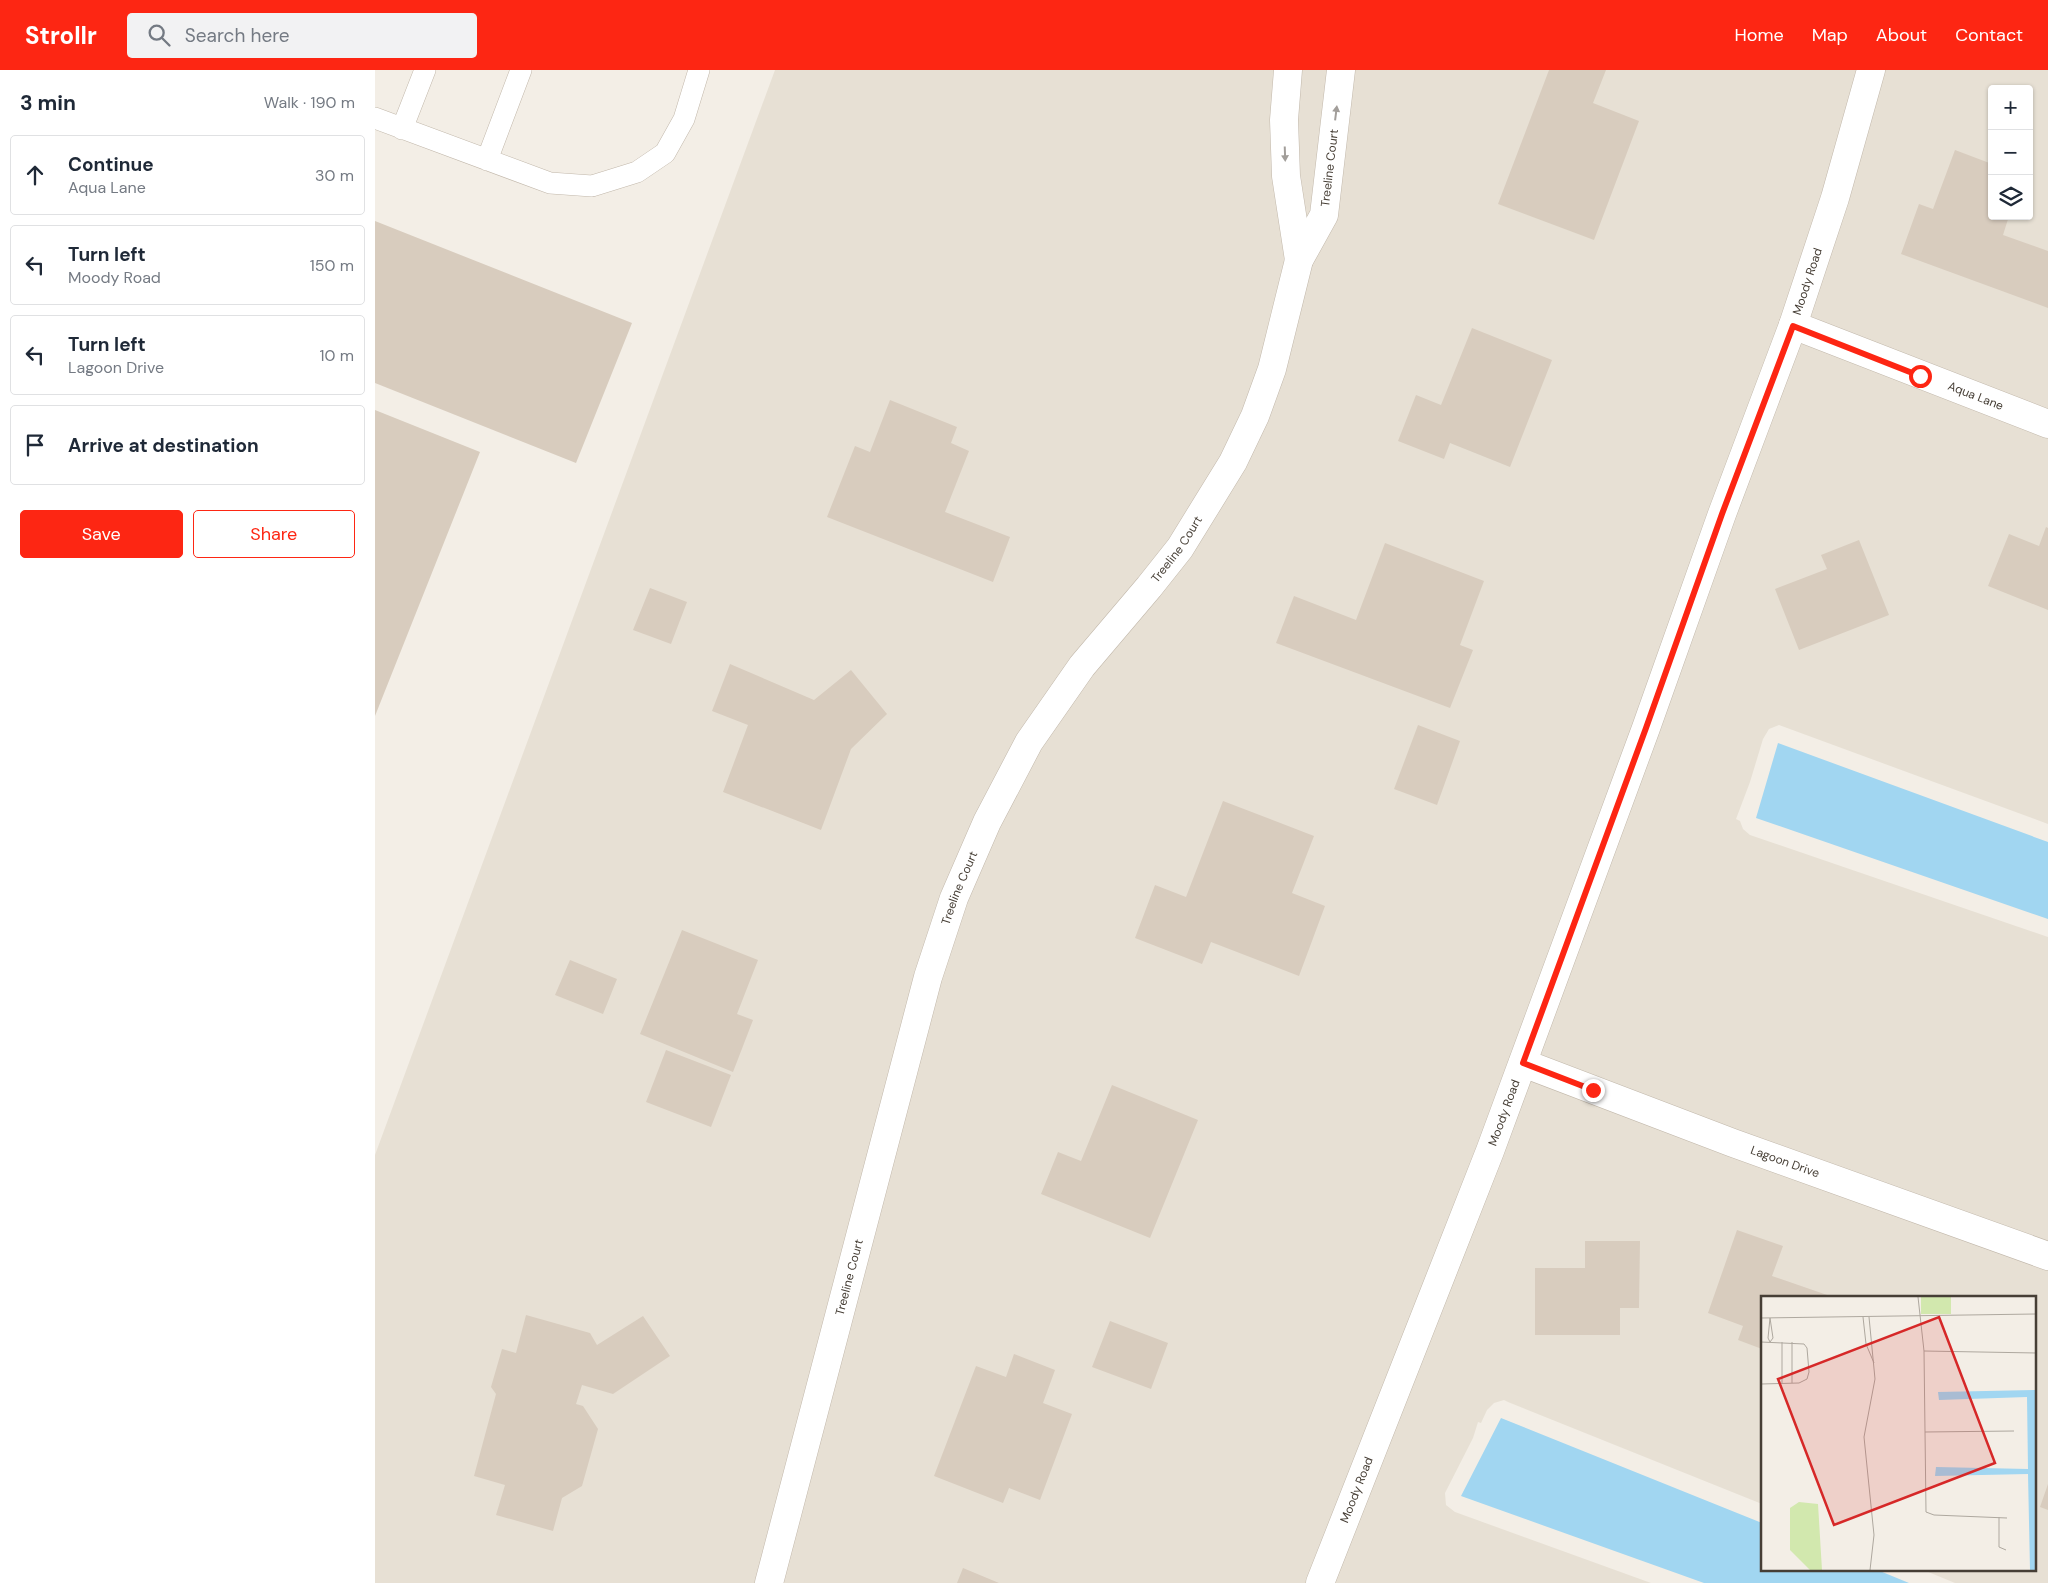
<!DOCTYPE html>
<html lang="en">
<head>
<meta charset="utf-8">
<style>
  body { margin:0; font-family:"DM Sans",sans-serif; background:#f2f2f3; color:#1f2937 }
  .controls { position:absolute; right:15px; top:15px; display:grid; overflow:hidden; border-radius:5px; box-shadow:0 1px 4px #0004 }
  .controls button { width:45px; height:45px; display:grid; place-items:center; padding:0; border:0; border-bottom:1px solid #e0e1e3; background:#fff; color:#1f2937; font:25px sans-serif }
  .stop { position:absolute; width:15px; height:15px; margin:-11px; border:4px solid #fd2613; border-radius:50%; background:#fff }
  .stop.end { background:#fd2613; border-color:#fff; box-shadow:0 1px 5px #0008 }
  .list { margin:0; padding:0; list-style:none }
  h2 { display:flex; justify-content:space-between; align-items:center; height:65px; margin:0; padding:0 20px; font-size:21px }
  h2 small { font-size:16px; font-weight:400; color:#747a83 }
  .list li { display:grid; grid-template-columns:32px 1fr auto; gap:15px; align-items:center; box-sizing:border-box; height:80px; margin:0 10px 10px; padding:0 10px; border:1px solid #e0e1e3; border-radius:5px }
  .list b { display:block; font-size:19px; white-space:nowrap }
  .list p { margin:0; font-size:16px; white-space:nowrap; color:#747a83 }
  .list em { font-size:16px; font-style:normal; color:#747a83 }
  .actions { display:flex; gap:10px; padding:15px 20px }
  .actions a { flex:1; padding:11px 0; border:1px solid #fd2613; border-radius:5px; text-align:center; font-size:18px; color:#fd2613 }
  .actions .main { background:#fd2613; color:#fff }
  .icon { flex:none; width:28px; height:28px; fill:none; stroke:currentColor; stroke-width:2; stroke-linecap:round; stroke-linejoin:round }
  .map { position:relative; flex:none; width:1673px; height:1513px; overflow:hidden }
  header { display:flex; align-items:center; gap:30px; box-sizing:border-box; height:70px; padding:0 25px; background:#fd2613; color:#fff }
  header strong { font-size:24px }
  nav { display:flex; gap:28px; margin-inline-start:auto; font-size:18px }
  .search { width:350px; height:45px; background:#f2f2f3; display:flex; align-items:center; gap:12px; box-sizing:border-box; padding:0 18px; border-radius:5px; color:#747a83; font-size:19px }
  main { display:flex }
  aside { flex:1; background:#fff }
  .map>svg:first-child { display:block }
  .residential { fill:#e7e0d4; fill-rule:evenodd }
  .water { fill:#a1d6f1 }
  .building { fill:#d8ccbe }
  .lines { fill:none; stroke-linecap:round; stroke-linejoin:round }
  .lane-casing { stroke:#c2b8ab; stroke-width:22 }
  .street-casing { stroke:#c2b8ab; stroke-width:29 }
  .lane { stroke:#fff; stroke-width:21 }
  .street { stroke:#fff; stroke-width:28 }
  .oneway { fill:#a29e9a }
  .route { stroke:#fd2613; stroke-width:6 }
  .labels { text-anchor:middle; stroke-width:4; stroke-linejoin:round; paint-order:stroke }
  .street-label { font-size:12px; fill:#463e35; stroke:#fff }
  .inset-road { fill:none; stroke:#aea89f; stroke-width:1 }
  .view { fill:#d62828; fill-opacity:0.15; stroke:#d62828; stroke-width:2.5 }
  .inset-edge { fill:none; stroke:#463e35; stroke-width:2.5 }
</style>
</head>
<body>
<header>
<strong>Strollr</strong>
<div class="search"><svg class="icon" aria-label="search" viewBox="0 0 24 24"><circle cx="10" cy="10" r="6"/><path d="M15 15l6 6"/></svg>Search here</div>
<nav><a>Home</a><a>Map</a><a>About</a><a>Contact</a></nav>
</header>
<main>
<aside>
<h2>3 min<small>Walk · 190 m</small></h2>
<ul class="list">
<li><svg class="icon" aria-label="ahead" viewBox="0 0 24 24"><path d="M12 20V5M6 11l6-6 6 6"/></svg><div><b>Continue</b><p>Aqua Lane</p></div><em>30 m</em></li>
<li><svg class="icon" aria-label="left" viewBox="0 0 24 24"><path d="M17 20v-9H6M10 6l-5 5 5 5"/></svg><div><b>Turn left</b><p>Moody Road</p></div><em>150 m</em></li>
<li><svg class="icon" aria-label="left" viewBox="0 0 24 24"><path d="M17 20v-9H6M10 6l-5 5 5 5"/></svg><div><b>Turn left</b><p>Lagoon Drive</p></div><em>10 m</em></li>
<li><svg class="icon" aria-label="arrive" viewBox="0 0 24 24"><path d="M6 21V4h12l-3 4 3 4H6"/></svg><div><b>Arrive at destination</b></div></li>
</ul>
<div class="actions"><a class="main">Save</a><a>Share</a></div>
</aside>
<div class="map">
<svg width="1673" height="1513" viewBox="0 0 1673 1513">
  <rect width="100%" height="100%" fill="#f3eee6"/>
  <path class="residential" d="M400,0H1673V754L1404,655L1394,659L1388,669L1375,712L1361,749L1365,751L1368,759L1375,765L1673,867V1513H1580L1546,1499H1659V1227H1387V1434L1133,1332L1129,1330L1119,1333L1112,1340L1106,1353L1103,1352L1098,1368L1070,1423L1071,1435L1080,1442L1276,1513H0V1085ZM1617,19H1654V146H1617Z"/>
  <path class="water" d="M1403,673L1673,772V849L1381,748Z
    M1126,1348L1387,1453V1499H1500L1534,1513H1329L1086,1426Z"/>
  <path class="building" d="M1174,0H1231L1218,33L1264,51L1219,170L1123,134Z
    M1580,80L1617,94V146H1634L1628,165L1673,181V238L1526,184L1544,134L1558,139Z
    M0,151L257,253L201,393L0,313Z
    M1097,258L1177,290L1135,397L1075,373L1069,389L1023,371L1041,325L1066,335Z
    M515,330L582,357L576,373L594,381L570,442L635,467L618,512L452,447L480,376L495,382Z
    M0,340L105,382L0,646Z
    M1671,457L1673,458V540L1613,516L1634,464L1664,476Z
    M1484,470L1514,545L1424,580L1400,519L1452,499L1446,485Z
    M1010,473L1109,511L1085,575L1098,580L1075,638L901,573L919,526L981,550Z
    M275,518L312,532L296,574L258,560Z
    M355,594L439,630L476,600L512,644L476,679L446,760L348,722L373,655L337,641Z
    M1043,655L1085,671L1062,735L1019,719Z
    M848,731L939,766L917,823L950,836L924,906L836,872L827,894L760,868L780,815L811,827Z
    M307,860L383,890L362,944L378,950L358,1002L265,964Z
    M195,890L242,909L228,944L180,925Z
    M291,980L356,1005L336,1057L271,1032Z
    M737,1015L823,1050L775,1168L666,1124L683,1082L706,1091Z
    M1362,1160L1408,1176L1397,1206L1455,1226L1387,1227V1279L1363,1270L1368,1256L1333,1243Z
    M1210,1171H1265L1264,1238H1245V1265H1160V1198H1210Z
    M151,1245L215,1263L222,1275L268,1246L295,1286L238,1324L207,1315L201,1334L208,1336L223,1359L207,1416L187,1428L178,1461L121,1445L130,1415L99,1406L121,1324L116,1317L127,1279L141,1283Z
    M735,1251L793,1273L776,1319L717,1297Z
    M639,1284L680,1300L668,1333L697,1344L665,1430L634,1418L628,1433L559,1406L601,1296L631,1307Z
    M1673,1414V1440L1665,1437Z
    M588,1498L624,1513H582Z"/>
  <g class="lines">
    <g class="lane-casing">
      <path id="lane" d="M0,48L175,113L217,116L262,102L290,83L309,49L324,0
        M27,59L50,0
        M112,90L146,0"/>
    </g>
    <g class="street-casing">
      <g id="street">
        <path d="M913,0L909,50L911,106L924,190"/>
        <path id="s1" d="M1418,255L1673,354"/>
        <path id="s2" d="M1148,993L1358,1073L1673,1186"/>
        <path id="s3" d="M394,1513L553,907L579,828L612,752L654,672L707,596L774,517L805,478L858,392L880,346L897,299L924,190L949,145L966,0"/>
        <path id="s4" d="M945,1513L1115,1081L1271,658L1347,444L1418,255L1460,128L1496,0"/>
      </g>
    </g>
    <use href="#lane" class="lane"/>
    <use href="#street" class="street"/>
  </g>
  <defs><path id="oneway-solid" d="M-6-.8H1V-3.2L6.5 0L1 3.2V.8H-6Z" transform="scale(1.25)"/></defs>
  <g class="oneway">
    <use href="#oneway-solid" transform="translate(961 43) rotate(-83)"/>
    <use href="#oneway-solid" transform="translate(910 84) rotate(88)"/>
  </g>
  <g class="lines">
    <path class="route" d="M1218,1020L1148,993L1271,658L1347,444L1418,256L1545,306"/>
  </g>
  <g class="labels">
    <g class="street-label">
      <text dy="4" stroke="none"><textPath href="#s3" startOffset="1542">Treeline Court</textPath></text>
      <text dy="4" stroke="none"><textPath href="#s4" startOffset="1390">Moody Road</textPath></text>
      <text dy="4" stroke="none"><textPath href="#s1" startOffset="196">Aqua Lane</textPath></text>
      <text dy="4" stroke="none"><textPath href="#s3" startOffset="1126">Treeline Court</textPath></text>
      <text dy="4" stroke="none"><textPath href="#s3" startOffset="721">Treeline Court</textPath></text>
      <text dy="4" stroke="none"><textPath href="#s4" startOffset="505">Moody Road</textPath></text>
      <text dy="4" stroke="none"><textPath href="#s2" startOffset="280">Lagoon Drive</textPath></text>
      <text dy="4" stroke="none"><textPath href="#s3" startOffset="316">Treeline Court</textPath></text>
      <text dy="4" stroke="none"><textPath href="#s4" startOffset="100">Moody Road</textPath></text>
    </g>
  </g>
  <g transform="translate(1386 1226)">
    <rect width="275" height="275" fill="#f3eee6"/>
    <path d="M160,1H190V18H160ZM38,206L57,208L61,274H49L29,254V212Z" fill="#d2e8ae"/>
    <path d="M275,94V274H269L267,178L174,180L175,171L267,173L266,101L178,104L177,96Z" fill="#a1d6f1"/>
    <path class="inset-road" d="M157,1L163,55L165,216L173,219L246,222M102,21L105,48L113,67M108,21L114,83L103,141L113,239L109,274M0,22L275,18M9,22L12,42L9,46L7,42ZM0,46L43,48L46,52L48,76L46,83L38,87L0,88M21,46V87M31,46V87M163,55L275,57M164,136L253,135M238,221V251L245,254"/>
    <path class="view" d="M178,21L234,167L73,229L17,83Z"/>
    <rect width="275" height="275" class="inset-edge"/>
  </g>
</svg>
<div class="controls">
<button>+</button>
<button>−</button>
<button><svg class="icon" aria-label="layers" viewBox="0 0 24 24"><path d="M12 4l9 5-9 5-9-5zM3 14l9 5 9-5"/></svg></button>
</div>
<div class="stop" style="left:1545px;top:306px"></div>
<div class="stop end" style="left:1218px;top:1020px"></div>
</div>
</main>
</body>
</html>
